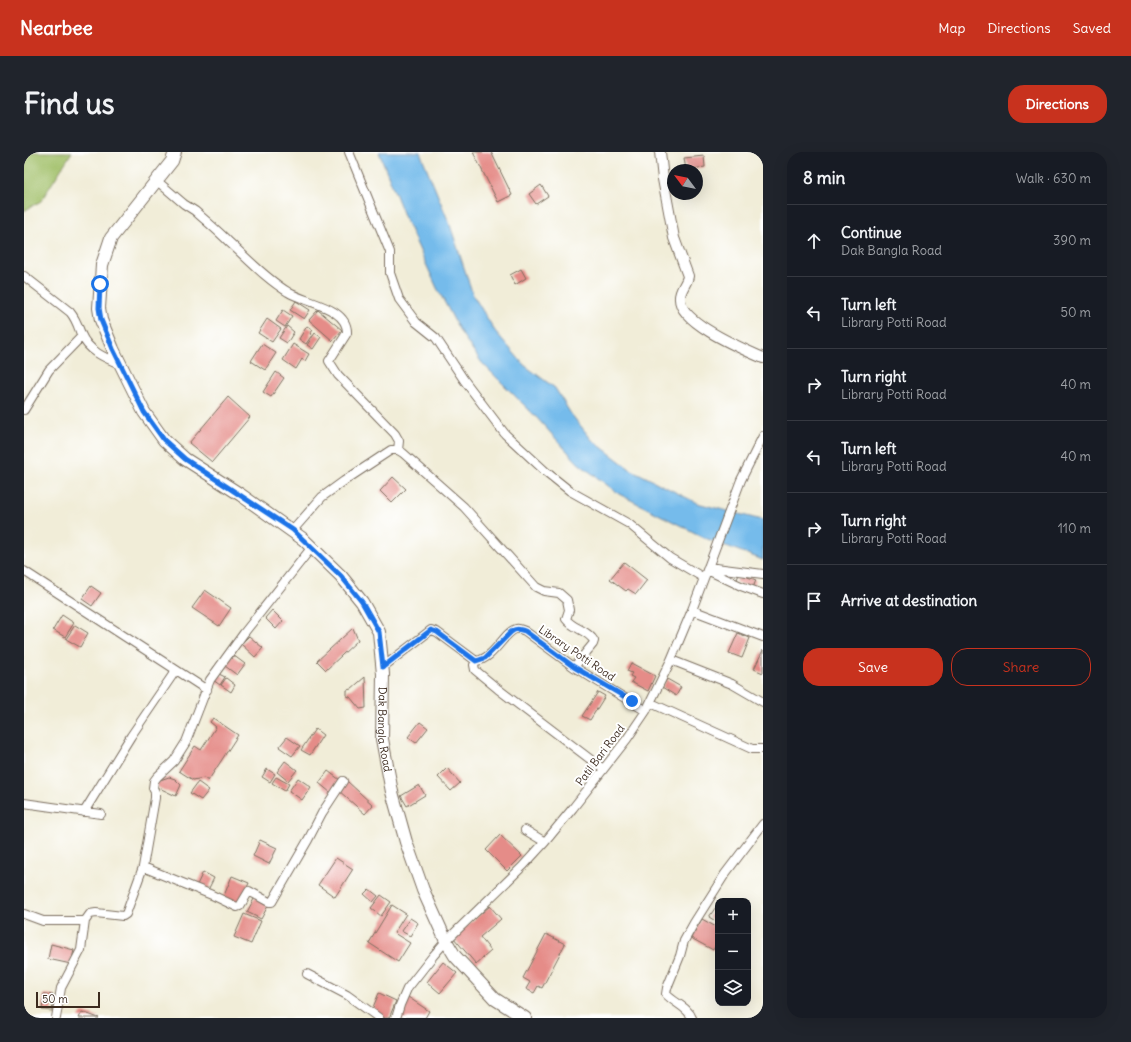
<!DOCTYPE html>
<html lang="en">
<head>
<meta charset="utf-8">
<style>
  body { margin:0; font-family:Delius,sans-serif; background:#20242c; color:#f1f3f6 }
  .controls { position:absolute; right:12px; bottom:12px; display:grid; overflow:hidden; border-radius:8px; box-shadow:0 4px 16px #0002 }
  .controls button { width:36px; height:36px; display:grid; place-items:center; padding:0; border:0; border-bottom:1px solid #363941; background:#171b24; color:#f1f3f6; font:20px sans-serif }
  .compass { position:absolute; left:643px; top:12px; width:36px; height:36px; border-radius:50%; background:#171b24; box-shadow:0 4px 16px #0002; rotate:302deg }
  .scale { position:absolute; left:12px; bottom:10px; width:64px; box-sizing:border-box; padding-left:4px; border:2px solid #3b2a1e; border-top:0; font-size:11px; line-height:14px; white-space:nowrap; color:#3b2a1e; -webkit-text-stroke:3px #fff; paint-order:stroke }
  .stop { position:absolute; width:12px; height:12px; margin:-9px; border:3px solid #1a73e8; border-radius:50%; background:#fff }
  .stop.end { background:#1a73e8; border-color:#fff; box-shadow:0 1px 4px #0008 }
  .list { margin:0; padding:0; list-style:none }
  h2 { display:flex; justify-content:space-between; align-items:center; height:52px; margin:0; padding:0 16px; font-size:17px }
  h2 small { font-size:13px; font-weight:400; color:#9ea1a6 }
  .list li { display:grid; grid-template-columns:26px 1fr auto; gap:12px; align-items:center; box-sizing:border-box; height:72px; padding:0 16px; border-top:1px solid #363941 }
  .list b { display:block; font-size:15px; white-space:nowrap }
  .list p { margin:0; font-size:13px; white-space:nowrap; color:#9ea1a6 }
  .list em { font-size:13px; font-style:normal; color:#9ea1a6 }
  .actions { display:flex; gap:8px; padding:12px 16px }
  .actions a { flex:1; padding:9px 0; border:1px solid #c8321e; border-radius:16px; text-align:center; font-size:14px; color:#c8321e }
  .actions .main { background:#c8321e; color:#fff }
  .icon { flex:none; width:22px; height:22px; fill:none; stroke:currentColor; stroke-width:2; stroke-linecap:round; stroke-linejoin:round }
  .map { position:relative; flex:none; width:739px; height:866px; overflow:hidden; border-radius:16px }
  header { display:flex; align-items:center; gap:24px; box-sizing:border-box; height:56px; padding:0 20px; background:#c8321e; color:#fff }
  header strong { font-size:19px }
  nav { display:flex; gap:22px; margin-inline-start:auto; font-size:14px }
  .intro { display:flex; align-items:center; justify-content:space-between; box-sizing:border-box; height:96px; padding:0 24px }
  h1 { margin:0; font-size:28px }
  .button { padding:10px 18px; border-radius:16px; background:#c8321e; color:#fff; font-size:14px; font-weight:700 }
  main { display:flex; gap:24px; padding:0 24px }
  aside { flex:1; background:#171b24; border-radius:16px; box-shadow:0 4px 16px #0002 }
  .map>svg:first-child { display:block }
  .green { fill:#a0bf67; stroke:#6e7442 }
  .water { fill:#74bbeb; stroke:#587284 }
  .building { fill:#e58c88 }
  .lines { fill:none; stroke-linecap:round; stroke-linejoin:round }
  .minor-casing { stroke:#7b6e5f; stroke-width:10 }
  .tertiary-casing { stroke:#7b6e5f; stroke-width:12 }
  .primary-casing { stroke:#7b6e5f; stroke-width:14 }
  .minor { stroke:#fff; stroke-width:8 }
  .tertiary { stroke:#fff; stroke-width:10 }
  .primary { stroke:#fff; stroke-width:12 }
  .route { stroke:#1a73e8; stroke-width:5 }
  .labels { text-anchor:middle; stroke-width:4; stroke-linejoin:round; paint-order:stroke }
  .street-label { font-size:11px; fill:#3b2a1e; stroke:#fff }
</style>
</head>
<body>
<header>
<strong>Nearbee</strong>
<nav><a>Map</a><a>Directions</a><a>Saved</a></nav>
</header>
<div class="intro"><h1>Find us</h1><a class="button">Directions</a></div>
<main>
<div class="map">
<svg width="739" height="866" viewBox="0 0 739 866">
  <rect width="100%" height="100%" fill="#fff"/>
  <filter id="ink" filterUnits="userSpaceOnUse"><feTurbulence type="fractalNoise" baseFrequency=".025" numOctaves="2"/><feDisplacementMap in="SourceGraphic" scale="8" xChannelSelector="R" yChannelSelector="G"/><feConvolveMatrix kernelMatrix="1 2 1 2 8 2 1 2 1" color-interpolation-filters="sRGB"/></filter>
  <filter id="wash" filterUnits="userSpaceOnUse"><feTurbulence type="fractalNoise" baseFrequency=".012" numOctaves="4" result="noise"/><feDisplacementMap in="SourceGraphic" scale="16" xChannelSelector="R" yChannelSelector="G"/><feGaussianBlur stdDeviation="0.9" result="paint"/><feColorMatrix in="noise" values="0 0 0 0 0 0 0 0 0 0 0 0 0 0 0 0 0 1.4 0 .05"/><feComposite in="paint" operator="in"/></filter>
  <g filter="url(#wash)">
    <rect width="100%" height="100%" fill="#f1edd8"/>
    <path class="green" d="M0,0H48L17,49L0,59Z"/>
    <path class="water" d="M355,0H396L426,73L449,143L471,179L500,213L531,236L547,262L568,288L606,317L673,351L730,366L739,368V408L681,386L595,342L554,311L513,266L458,211L437,181L413,136L381,66Z"/>
    <g id="blocks">
      <path class="building" d="M449,0H467L488,43L474,50Z
        M680,4L681,15L662,18L660,6Z
        M517,33L524,44L512,52L505,42Z
        M497,117L502,126L491,133L486,123Z
        M272,149L286,158L280,167L266,158Z
        M259,158L268,164L261,175L252,169Z
        M294,158L318,178L309,189L285,168Z
        M243,167L257,177L248,190L234,181Z
        M263,174L270,180L263,191L255,186Z
        M283,174L289,178L286,182L288,183L282,192L275,187Z
        M291,181L297,185L289,197L283,193Z
        M238,192L252,201L241,218L227,209Z
        M269,192L285,202L281,209L278,207L272,217L259,208Z
        M252,220L260,226L247,245L239,240Z
        M204,245L226,265L188,310L165,291Z
        M369,325L382,337L368,351L356,339Z
        M600,410L623,428L612,442L604,437L602,439L586,427Z
        M715,422L732,428L729,436L712,430Z
        M67,434L77,441L68,454L58,447Z
        M181,438L207,456L195,474L168,456Z
        M248,458L259,469L252,477L241,466Z
        M38,463L50,471L41,485L29,478Z
        M51,473L64,481L56,495L42,487Z
        M329,476L334,488L302,518L293,509Z
        M714,481L726,486L718,506L705,501Z
        M225,484L239,496L231,505L217,492Z
        M739,498V521L730,517Z
        M209,503L221,512L213,523L201,514Z
        M607,511L631,524L624,539L607,530L610,526L606,524L608,521L603,519Z
        M193,521L201,525L196,533L189,528Z
        M341,525L342,556L336,557L326,545L323,544V538L327,537Z
        M202,526L211,533L207,540L197,533Z
        M643,527L657,535L652,544L638,535Z
        M574,540L581,544L566,568L558,564Z
        M189,566L214,583L184,629L180,626L169,628L155,619L171,594L177,598L192,575L186,570Z
        M396,570L404,576L392,591L384,585Z
        M291,577L299,583L286,603L277,598Z
        M263,585L276,594L268,604L255,595Z
        M261,609L273,618L264,629L253,620Z
        M423,616L436,631L427,639L414,625Z
        M243,617L251,622L246,630L238,625Z
        M304,619L316,628L307,641L295,631Z
        M145,625L151,627L157,633L152,644L131,634L133,629Z
        M252,625L265,632L261,639L248,631Z
        M274,626L287,635L278,648L265,639Z
        M323,629L349,653L341,662L314,638Z
        M174,630L185,638L177,648L166,641Z
        M395,633L401,643L383,654L377,644Z
        M476,683L498,704L483,719L462,698Z
        M236,688L253,696L245,712L229,704Z
        M312,706L329,717L311,745L294,733Z
        M179,720L190,726L184,738L173,733Z
        M208,724L225,731L215,753L199,746Z
        M345,737L354,744L349,750L340,742Z
        M357,743L367,750L357,764L347,756Z
        M231,745L245,752L237,767L223,760Z
        M694,752V768L693,770L685,765Z
        M368,753L382,762L370,781L386,791L374,810L345,791Z
        M466,754L477,767L456,785L467,799L452,812L429,785Z
        M220,762L237,769L227,792L210,785Z
        M386,766L394,771L386,784L377,779Z
        M678,767L694,776V789L689,798L667,786Z
        M522,782L541,792L518,836L514,834L510,841L502,837L506,830L499,826Z
        M27,792L50,798L47,812L24,807Z
        M419,810L433,821L416,841L403,830Z
        M355,841L372,849L365,866H361L347,860Z
        M20,842L30,843L28,859L18,858Z
        M384,845L405,859L401,866H374L377,855Z
        M58,860L75,866H55Z"/>
    </g>
  </g>
  <g filter="url(#ink)">
    <use href="#blocks" fill-opacity="0" stroke="#7b6e5f" stroke-width="1"/>
    <g class="lines">
      <g class="minor-casing">
        <path id="minor" d="M325,0L366,100V121L375,147L392,170L412,186L440,228L481,282L521,319L546,339L605,372L646,406L680,426
          M132,28L160,52L171,59C182,69 194,79 205,90C224,107 241,126 264,140C281,151 324,155 323,181L305,209L314,223L371,282L375,289L374,298
          M0,124L46,160C52,167 54,174 57,182C64,199 81,206 96,212
          M0,258L25,218L58,184
          M269,378L298,345L320,329L367,298H374L379,301L440,355L512,435L520,439L535,441L543,448L545,458L542,467C549,477 564,478 570,489L569,492L550,515
          M684,415L739,422
          M683,418L717,434L739,442
          M0,419L183,538
          M668,458L739,485
          M647,508L708,532L739,550
          M452,509L450,513L451,518L474,537L579,617
          M359,515L407,478L413,480L452,509C470,507 480,480 492,477C495,476 498,478 501,479L550,515L622,559
          M627,551L728,597H739
          M0,651L77,662
          M60,660L107,584L152,518
          M501,678L521,690
          M119,715L188,743L213,755L216,754L225,739L245,750H248L284,688L298,661L319,629
          M0,762L19,769H61L57,798L37,836L32,866
          M61,769L66,762L72,761L99,764L102,762L119,715L131,646V640L129,636L130,629L133,625L150,609L162,590L186,528L220,481L288,395
          M283,822L323,843L355,866
          M372,866L376,853L383,837L409,804L422,789L499,714L521,690L549,656L603,587L622,559L647,508L668,458L717,328L739,284
          M668,866C664,855 650,851 642,842L643,836L656,804L660,789L670,771L701,722L739,672"/>
      </g>
      <g class="tertiary-casing">
        <path id="tertiary" d="M636,0L639,27L650,86L664,124C663,132 655,138 656,147C656,171 719,197 739,206"/>
      </g>
      <g class="primary-casing">
        <g id="primary">
          <path id="s1" d="M151,0L148,9L87,86L78,113L75,156L77,168L89,197L120,260L140,288L161,307L217,343L279,387L317,424L338,450L355,480L359,522L358,587L368,640L382,690L399,738L422,789L431,804L471,847L501,866"/>
        </g>
      </g>
      <use href="#minor" class="minor"/>
      <use href="#tertiary" class="tertiary"/>
      <use href="#primary" class="primary"/>
    </g>
  </g>
  <g class="lines" filter="url(#ink)">
    <path class="route" d="M76,132L75,156L77,168L89,197L120,260L140,288L161,307L269,378L317,424L338,450L355,480L359,515L407,478L413,480L452,509L461,506L487,480C492,476 495,477 501,479L550,515L608,549"/>
  </g>
  <g class="labels">
    <g class="street-label">
      <text transform="translate(553 501) rotate(34)" y="4">Library Potti Road</text>
      <text dy="4" stroke="none"><textPath href="#s1" startOffset="717">Dak Bangla Road</textPath></text>
      <text transform="translate(576 603) rotate(-53)" y="4">Patil Bari Road</text>
    </g>
  </g>
</svg>
<div class="controls">
<button>+</button>
<button>−</button>
<button><svg class="icon" aria-label="layers" viewBox="0 0 24 24"><path d="M12 4l9 5-9 5-9-5zM3 14l9 5 9-5"/></svg></button>
</div>
<svg class="compass" viewBox="-18 -18 36 36"><path d="M0-13l5 13h-10z" fill="#e53935"/><path d="M0 13l5-13h-10z" fill="#9ea1a6"/></svg>
<div class="scale">50 m</div>
<div class="stop" style="left:76px;top:132px"></div>
<div class="stop end" style="left:608px;top:549px"></div>
</div>
<aside>
<h2>8 min<small>Walk · 630 m</small></h2>
<ul class="list">
<li><svg class="icon" aria-label="ahead" viewBox="0 0 24 24"><path d="M12 20V5M6 11l6-6 6 6"/></svg><div><b>Continue</b><p>Dak Bangla Road</p></div><em>390 m</em></li>
<li><svg class="icon" aria-label="left" viewBox="0 0 24 24"><path d="M17 20v-9H6M10 6l-5 5 5 5"/></svg><div><b>Turn left</b><p>Library Potti Road</p></div><em>50 m</em></li>
<li><svg class="icon" aria-label="right" viewBox="0 0 24 24"><path d="M7 20v-9h11M14 6l5 5-5 5"/></svg><div><b>Turn right</b><p>Library Potti Road</p></div><em>40 m</em></li>
<li><svg class="icon" aria-label="left" viewBox="0 0 24 24"><path d="M17 20v-9H6M10 6l-5 5 5 5"/></svg><div><b>Turn left</b><p>Library Potti Road</p></div><em>40 m</em></li>
<li><svg class="icon" aria-label="right" viewBox="0 0 24 24"><path d="M7 20v-9h11M14 6l5 5-5 5"/></svg><div><b>Turn right</b><p>Library Potti Road</p></div><em>110 m</em></li>
<li><svg class="icon" aria-label="arrive" viewBox="0 0 24 24"><path d="M6 21V4h12l-3 4 3 4H6"/></svg><div><b>Arrive at destination</b></div></li>
</ul>
<div class="actions"><a class="main">Save</a><a>Share</a></div>
</aside>
</main>
</body>
</html>
